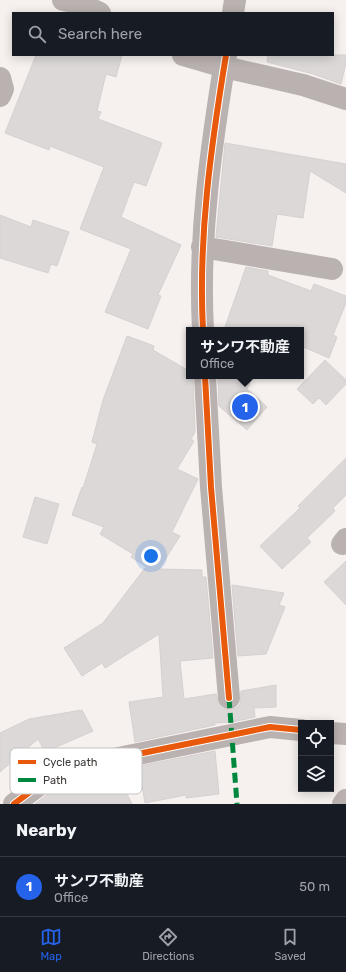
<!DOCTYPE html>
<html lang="en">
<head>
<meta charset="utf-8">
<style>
  body { margin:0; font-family:Rubik,"Noto Sans JP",sans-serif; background:#20242c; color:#f1f3f6 }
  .controls { position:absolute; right:12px; bottom:12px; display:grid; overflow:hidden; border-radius:0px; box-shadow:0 2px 10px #0003 }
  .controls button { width:36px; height:36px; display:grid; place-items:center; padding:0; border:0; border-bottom:1px solid #363941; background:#171b24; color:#f1f3f6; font:20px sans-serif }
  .you { position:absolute; left:151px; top:556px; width:14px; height:14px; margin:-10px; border:3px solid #fff; border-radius:50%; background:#1a73e8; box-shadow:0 0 0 6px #1a73e833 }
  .badge { display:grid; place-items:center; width:26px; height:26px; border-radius:50%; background:#2563eb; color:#fff; font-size:13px; font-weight:700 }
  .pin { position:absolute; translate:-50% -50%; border:2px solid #fff; box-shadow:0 1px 4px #0006 }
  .popup { position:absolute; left:186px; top:327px; width:118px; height:52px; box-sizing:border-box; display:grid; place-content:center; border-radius:0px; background:#171b24; filter:drop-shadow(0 1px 3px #0005); font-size:13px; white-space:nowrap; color:#9ea1a6 }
  .popup b { font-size:15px; color:#f1f3f6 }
  .popup::after { content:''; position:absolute; left:50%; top:100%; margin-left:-8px; border:8px solid transparent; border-top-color:#171b24 }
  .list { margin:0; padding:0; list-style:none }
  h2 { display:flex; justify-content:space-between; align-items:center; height:52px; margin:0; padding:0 16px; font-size:17px }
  h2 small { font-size:13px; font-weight:400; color:#9ea1a6 }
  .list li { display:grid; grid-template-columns:26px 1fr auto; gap:12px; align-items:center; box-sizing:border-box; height:60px; padding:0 16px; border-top:1px solid #363941 }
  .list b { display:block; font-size:15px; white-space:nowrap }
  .list p { margin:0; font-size:13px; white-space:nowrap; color:#9ea1a6 }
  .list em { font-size:13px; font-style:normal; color:#9ea1a6 }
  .icon { flex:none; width:22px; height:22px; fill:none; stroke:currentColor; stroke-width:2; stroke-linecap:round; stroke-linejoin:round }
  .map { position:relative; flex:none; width:346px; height:804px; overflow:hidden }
  .search { position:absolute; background:#171b24; box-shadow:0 2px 10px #0003; left:12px; right:12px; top:12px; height:44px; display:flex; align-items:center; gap:10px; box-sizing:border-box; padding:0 14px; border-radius:0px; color:#9ea1a6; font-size:15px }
  .sheet { height:112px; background:#171b24 }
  nav { display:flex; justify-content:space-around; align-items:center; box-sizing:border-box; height:56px; border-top:1px solid #363941; background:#171b24; font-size:11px; color:#9ea1a6 }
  nav a { display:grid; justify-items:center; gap:2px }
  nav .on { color:#2563eb }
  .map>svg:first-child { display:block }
  .building { fill:#dbd8d7; stroke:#d5d1d1 }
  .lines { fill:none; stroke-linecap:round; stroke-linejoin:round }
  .minor { stroke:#bab2b0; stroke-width:22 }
  .quiet { stroke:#00873e; stroke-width:5; stroke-dasharray:10 5; stroke-linecap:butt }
  .cycleway-casing { stroke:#fff; stroke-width:8 }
  .cycleway { stroke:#e8590c; stroke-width:6 }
  .key { fill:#fff; stroke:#c4c3c3; stroke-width:1 }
  .key-label { font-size:11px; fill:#3b3836 }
</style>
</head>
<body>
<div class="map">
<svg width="346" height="804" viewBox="0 0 346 804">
  <rect width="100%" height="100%" fill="#f6f1ee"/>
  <path class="building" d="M36,55H122L116,77L106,74L97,111L101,112L98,119L162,143L146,186L134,182L121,217L181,245L158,295L161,296L148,329L105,312L131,249L80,229L104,167L50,146L49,150L5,133Z
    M268,55H346V63L341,84L313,74L267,62Z
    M225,143L346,164V193L310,171L303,218L277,214L272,246L216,237Z
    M0,215L31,227L33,220L69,232L57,266L51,264L48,273L0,258Z
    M246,267L268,271V275L311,291L314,284L346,296V303L333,335L337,337L329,358L301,346V330H224Z
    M127,336L154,346L153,350L189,371V376H193L195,432L191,439L194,441L177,469L198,479L172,532L180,536L159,569L202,570V577H206L213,658L180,661L184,699L216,694L219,705L224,709L230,710L236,708L240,704L241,691L276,685V707L254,708L255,717L232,722L215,723V725L135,742L129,702L163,697L159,634L105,668L102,663L82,676L64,648L103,623L145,568H148L131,557L133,554L100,534L104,527L72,515L82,487L83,488L97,444L92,442L103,400Z
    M325,360L346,380V384L326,405L319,398L313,404L297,389Z
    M218,376H253L247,389L267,407L247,430L219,406Z
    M346,458V495L333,508L335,511L307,538L311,542L282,569L260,546L300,508L298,506Z
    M35,497L59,504L47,544L23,537Z
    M346,561V605L324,582Z
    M232,585L284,593L279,605L285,607L266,654L238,656Z
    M82,710L93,731L45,752L38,739L0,772V733L29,719Z
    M215,751L219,794L186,798V795L145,803L139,766Z
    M117,773L132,804H35L49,793L72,783L85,781L84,779Z"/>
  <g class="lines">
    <path class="minor" d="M63,0L78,3L100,13
      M233,13L235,0
      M183,55L224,67L303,85L346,99
      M0,78L3,89L0,96
      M202,247L332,269
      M203,330C198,238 211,146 226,55
      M205,376L211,487L229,698
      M342,544L346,539
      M331,733L346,734
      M14,804L43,782L84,765L270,727L301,730
      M343,804L346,800"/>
    <path class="quiet" d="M229,698L237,804"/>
    <g class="cycleway-casing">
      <path id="cycleway" d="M203,330C198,238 211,146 226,55
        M205,376L211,487L229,698
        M14,804L43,782L84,765L270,727L301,730"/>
    </g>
    <use href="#cycleway" class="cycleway"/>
  </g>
  <rect x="10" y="748" width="132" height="46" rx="6" class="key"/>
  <rect x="18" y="760" width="18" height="4" fill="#e8590c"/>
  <rect x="18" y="778" width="18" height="4" fill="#00873e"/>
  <g class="key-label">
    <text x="43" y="766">Cycle path</text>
    <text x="43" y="784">Path</text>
  </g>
</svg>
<div class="controls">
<button><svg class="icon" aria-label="locate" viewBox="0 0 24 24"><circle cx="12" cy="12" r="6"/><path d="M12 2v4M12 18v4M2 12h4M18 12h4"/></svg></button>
<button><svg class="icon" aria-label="layers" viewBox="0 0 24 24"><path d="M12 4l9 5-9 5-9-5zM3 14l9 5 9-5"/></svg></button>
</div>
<div class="you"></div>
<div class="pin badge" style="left:245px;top:407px">1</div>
<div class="popup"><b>サンワ不動産</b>Office</div>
<div class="search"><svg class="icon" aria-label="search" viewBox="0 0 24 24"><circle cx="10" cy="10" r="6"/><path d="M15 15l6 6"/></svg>Search here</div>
</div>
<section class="sheet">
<h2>Nearby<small></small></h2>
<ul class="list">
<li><span class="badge">1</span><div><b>サンワ不動産</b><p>Office</p></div><em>50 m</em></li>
</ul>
</section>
<nav>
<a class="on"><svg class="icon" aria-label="map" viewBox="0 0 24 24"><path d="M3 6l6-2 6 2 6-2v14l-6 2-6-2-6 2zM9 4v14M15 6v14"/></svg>Map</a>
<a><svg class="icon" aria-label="directions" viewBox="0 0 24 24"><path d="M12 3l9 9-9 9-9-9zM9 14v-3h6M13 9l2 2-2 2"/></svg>Directions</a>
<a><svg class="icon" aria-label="saved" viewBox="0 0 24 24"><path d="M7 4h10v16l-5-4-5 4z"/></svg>Saved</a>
</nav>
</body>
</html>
